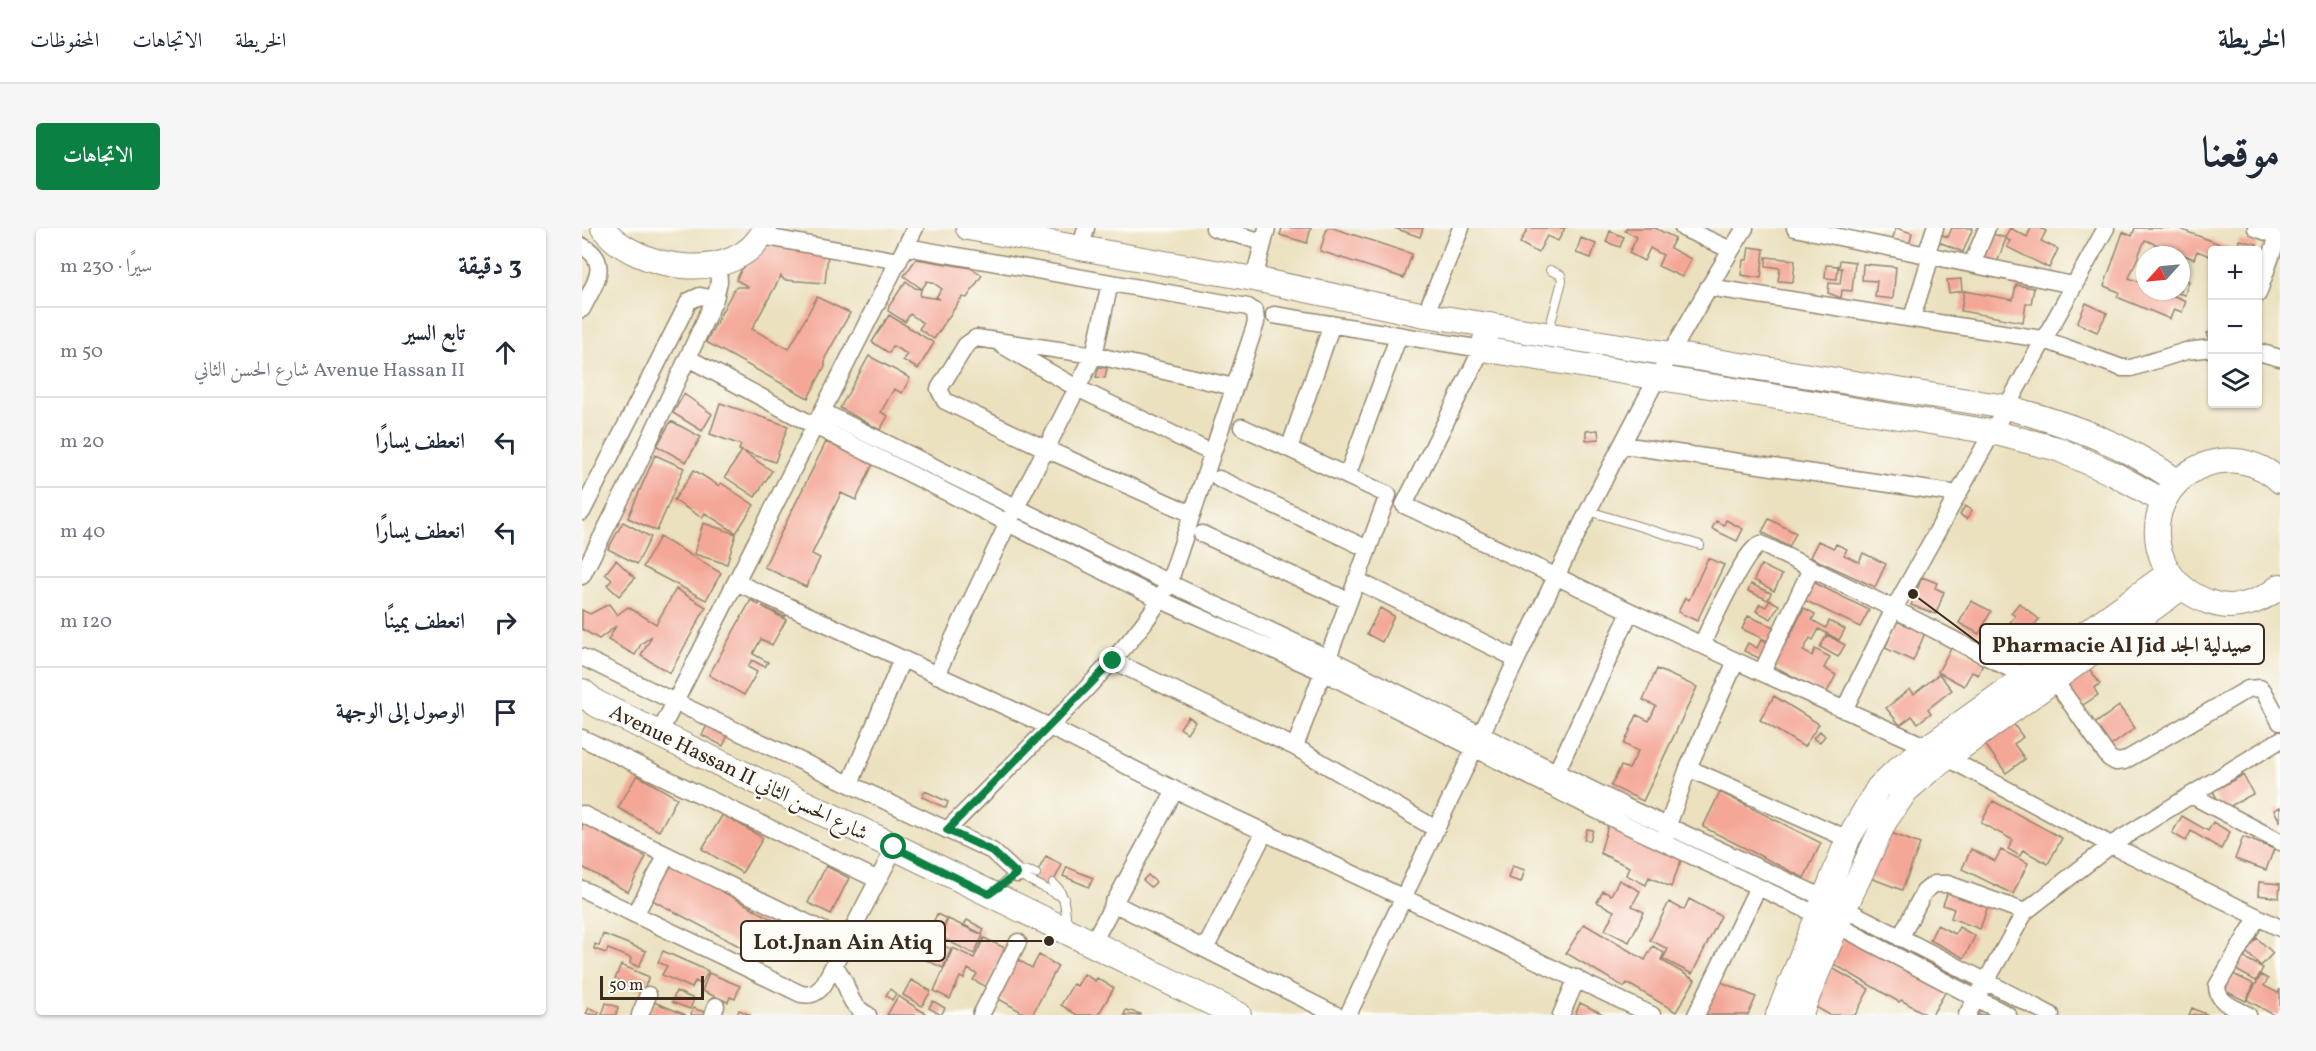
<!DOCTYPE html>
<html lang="ar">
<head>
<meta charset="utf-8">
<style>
  body { margin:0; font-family:Vollkorn,Amiri,serif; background:#f6f6f7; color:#1f2937; direction:rtl }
  .controls { position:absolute; right:18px; top:18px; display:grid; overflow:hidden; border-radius:6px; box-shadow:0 2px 4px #0004 }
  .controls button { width:54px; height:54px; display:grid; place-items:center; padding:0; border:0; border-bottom:2px solid #e0e1e3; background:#fff; color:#1f2937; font:30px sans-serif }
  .compass { position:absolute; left:1554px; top:18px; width:54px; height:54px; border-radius:50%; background:#fff; box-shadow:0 2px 4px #0004; rotate:243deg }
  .scale { position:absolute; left:18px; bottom:15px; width:104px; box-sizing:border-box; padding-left:6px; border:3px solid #3b2a1e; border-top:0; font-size:16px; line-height:21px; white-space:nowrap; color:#3b2a1e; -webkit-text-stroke:4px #fdfcf7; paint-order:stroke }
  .stop { position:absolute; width:18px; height:18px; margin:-14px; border:4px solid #0b8043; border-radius:50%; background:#fff }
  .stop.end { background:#0b8043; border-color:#fff; box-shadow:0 2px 6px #0008 }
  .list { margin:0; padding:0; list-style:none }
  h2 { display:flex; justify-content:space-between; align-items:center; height:78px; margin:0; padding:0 24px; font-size:26px }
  h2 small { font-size:20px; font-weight:400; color:#747a83 }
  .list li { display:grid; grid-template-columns:39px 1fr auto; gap:18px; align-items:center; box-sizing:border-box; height:90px; padding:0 24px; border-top:2px solid #e0e1e3 }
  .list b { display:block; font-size:22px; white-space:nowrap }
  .list p { margin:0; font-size:20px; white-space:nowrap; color:#747a83 }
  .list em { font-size:20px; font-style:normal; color:#747a83 }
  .icon { flex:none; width:33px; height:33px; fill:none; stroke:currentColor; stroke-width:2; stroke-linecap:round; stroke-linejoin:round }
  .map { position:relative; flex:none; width:1698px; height:787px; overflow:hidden; direction:ltr; border-radius:6px }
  header { display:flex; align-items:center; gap:36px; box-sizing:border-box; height:84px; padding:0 30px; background:#fff; border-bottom:2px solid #e0e1e3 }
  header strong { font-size:28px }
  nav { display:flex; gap:33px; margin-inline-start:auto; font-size:21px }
  .intro { display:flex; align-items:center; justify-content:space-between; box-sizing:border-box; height:144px; padding:0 36px }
  h1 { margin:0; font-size:42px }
  .button { padding:15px 27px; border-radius:6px; background:#0b8043; color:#fff; font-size:21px; font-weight:700 }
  main { display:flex; gap:36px; padding:0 36px }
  aside { flex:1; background:#fff; border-radius:6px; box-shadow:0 2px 4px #0004 }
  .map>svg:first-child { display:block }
  .building { fill:#f4a797 }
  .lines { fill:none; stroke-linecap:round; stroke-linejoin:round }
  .lane-casing { stroke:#93866e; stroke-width:10 }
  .street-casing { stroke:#93866e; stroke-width:19 }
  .secondary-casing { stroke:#93866e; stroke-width:26 }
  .primary-casing { stroke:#93866e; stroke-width:28 }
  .lane { stroke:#fff; stroke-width:8 }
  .street { stroke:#fff; stroke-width:16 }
  .secondary { stroke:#fff; stroke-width:24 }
  .primary { stroke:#fff; stroke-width:26 }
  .route { stroke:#0b8043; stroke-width:8 }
  .labels { text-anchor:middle; stroke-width:4.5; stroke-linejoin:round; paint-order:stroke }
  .street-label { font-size:21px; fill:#3b2a1e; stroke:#fdfcf7 }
  .leader { fill:none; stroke:#3b2a1e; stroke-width:2 }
  .callout-dot { fill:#3b2a1e; stroke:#fdfcf7; stroke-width:2 }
  .callout { fill:#fdfcf7; stroke:#3b2a1e; stroke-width:2 }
  .callout-label { font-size:22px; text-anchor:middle; font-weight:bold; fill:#3b2a1e }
</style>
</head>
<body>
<header>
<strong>الخريطة</strong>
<nav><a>الخريطة</a><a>الاتجاهات</a><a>المحفوظات</a></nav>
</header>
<div class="intro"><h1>موقعنا</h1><a class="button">الاتجاهات</a></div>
<main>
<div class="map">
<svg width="1698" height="787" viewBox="0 0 1698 787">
  <rect width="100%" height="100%" fill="#fdfcf7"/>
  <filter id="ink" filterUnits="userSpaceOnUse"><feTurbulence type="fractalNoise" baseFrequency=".0167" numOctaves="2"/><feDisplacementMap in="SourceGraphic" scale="12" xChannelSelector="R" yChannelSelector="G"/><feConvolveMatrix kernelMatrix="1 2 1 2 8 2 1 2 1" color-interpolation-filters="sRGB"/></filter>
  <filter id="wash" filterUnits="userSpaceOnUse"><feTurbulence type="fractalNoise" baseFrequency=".008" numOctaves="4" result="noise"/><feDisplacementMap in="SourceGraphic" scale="24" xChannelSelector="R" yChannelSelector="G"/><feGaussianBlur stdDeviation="1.35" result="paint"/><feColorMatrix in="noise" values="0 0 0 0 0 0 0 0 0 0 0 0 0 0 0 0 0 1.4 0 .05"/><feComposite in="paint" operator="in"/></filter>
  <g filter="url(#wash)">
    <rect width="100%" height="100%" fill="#ebe1bf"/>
    <g id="blocks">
      <path class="building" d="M700,0H729L725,15L698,7Z
        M745,0H751L830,26L822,50L738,23Z
        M812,0H841L838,9Z
        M946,0H983L976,13L965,8L956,25L938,15Z
        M1045,0H1073L1093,10L1088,20L1109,31L1100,49L1076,38L1081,27L1068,20L1062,33L1047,25L1055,9L1043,3Z
        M1314,0L1330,5L1327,18L1310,13Z
        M1370,0H1391L1381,24L1350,11L1353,4L1366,9Z
        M1428,0L1445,9L1449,0H1459L1464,3L1459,13L1476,21L1467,40L1425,19L1428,13L1423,10Z
        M1553,0H1595L1654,22H1630V29L1615,23L1612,31L1563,12L1547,50L1563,56V63H1580L1604,73L1600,84L1592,81L1588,91L1535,69L1537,64L1522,58L1541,4L1550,8Z
        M1028,3L1042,9L1038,19L1024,14Z
        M1410,6L1424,10L1414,38L1401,33Z
        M999,10L1014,16L1009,30L994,25Z
        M1657,12L1675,16L1673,22L1656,19Z
        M188,17L246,26L243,55L202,52L199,48L170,101L207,121L235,69L268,85L243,130V138L226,170L124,114L152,61L155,59H167L154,52L160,41Z
        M1167,19L1182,21L1179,50L1159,47L1161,32H1165Z
        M1184,29L1213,32L1211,54L1196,53L1198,40L1184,38Z
        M334,31L389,40L400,47L385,70L380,69L352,111L337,101L341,95L328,86L323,94L306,83L307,78L324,53L333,60L339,61L338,68L358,71L354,69L360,61L350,54L345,53L340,61L322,48Z
        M1258,32L1273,34L1270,63L1260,62L1259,70L1246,65L1247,55L1258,56L1260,40H1257Z
        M1281,36L1314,39L1311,71L1293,69L1295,53L1280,52Z
        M1244,37L1256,38L1255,51L1243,50Z
        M1599,50L1607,53L1603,67L1592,64L1599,63Z
        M1379,51L1380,63L1367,65L1365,52Z
        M1434,57L1452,60L1449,76L1444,75L1441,94L1379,83L1382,63L1431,72Z
        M1504,75L1525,85L1515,104L1495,95Z
        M307,87L352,115L336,141L321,132L325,126L311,118L307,125L290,114Z
        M1630,104V115L1628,116L1625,105Z
        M287,128L328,150L320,165L312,161L299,184L306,188L298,202L258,180Z
        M517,139L525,140L523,150L514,149Z
        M102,166L130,186L120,203L91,185Z
        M138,175L206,198L193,234L160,223L190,243L173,269L143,249L160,223L157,222L159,217L128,206Z
        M89,193L119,209L104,234L75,218Z
        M1016,202L1017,211L1004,212V203Z
        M244,214L291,236L274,272L259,265L230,326L238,330L224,359L182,339Z
        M73,227L102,240L75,303L46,290Z
        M112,242L137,258L139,255L172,277L154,305L123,285L120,290L92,272Z
        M1383,278L1390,282L1385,291L1378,287Z
        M1187,291L1214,305L1207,319L1180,304Z
        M1144,292L1161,301L1155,313L1130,301L1134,293L1142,297Z
        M41,294L69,309L55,336L26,321Z
        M121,295L154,306L145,336L112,326Z
        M78,309L139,345L124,372L61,339Z
        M1236,313L1252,320L1254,316L1265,321L1262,327L1277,334L1281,325L1304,336L1293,359L1228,329Z
        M1126,330L1142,337L1115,393L1096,384L1103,370L1107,372Z
        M34,332L53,350L37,368L25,357L30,352L23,346Z
        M1179,337L1200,347L1192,363L1172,352Z
        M1340,349L1355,355L1353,360L1362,364L1354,386L1329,377Z
        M1229,353L1287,382L1278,399L1220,371Z
        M1169,356L1189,365L1186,372L1166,363Z
        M94,361L124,379L88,445L59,428L70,408L59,416L53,427L26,412L34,398L17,411L0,401V382L8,386L27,376L35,387L46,379L74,396Z
        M181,369L207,382L203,389L180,378L204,392L190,417L179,411L171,426L186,434L183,439L170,432L166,439L175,444L162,467L127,447L169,372L177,377Z
        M1188,372L1197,377L1189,391L1174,383L1178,376L1184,379Z
        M1389,373L1409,383L1397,406L1377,395Z
        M1437,375L1457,391L1429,427L1413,414L1433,388L1429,385Z
        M798,380L812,388L800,414L785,406Z
        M1222,380L1233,386L1230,392L1244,400L1247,393L1263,401L1257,412L1237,401L1231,412L1228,410L1221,423L1230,428L1233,421L1248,429L1242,440L1254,447L1244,466L1188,436L1207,410Z
        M1166,388L1196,401L1190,415L1160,401Z
        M1315,393L1343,405L1331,433L1303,420Z
        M1245,407L1263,417L1256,429L1238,419Z
        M1179,412L1188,416L1181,432L1162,423L1166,415L1175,420Z
        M1370,418L1402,434L1396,447L1390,444L1382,458L1356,444Z
        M1504,436L1518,456L1512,460L1516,467L1495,481L1478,453Z
        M1075,441L1115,459L1061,573L1029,558L1039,538L1047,541L1056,523L1042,516L1055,487L1067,493L1074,478L1061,472Z
        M1357,446L1370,462L1346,481L1349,485L1336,495L1330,488L1318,497L1304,480L1328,461L1332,466Z
        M1192,468L1237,496L1222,519L1178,492Z
        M1537,478L1553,500L1526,520L1510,498Z
        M606,488L613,493L605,505L598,500Z
        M128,492L148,503L141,518L120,507Z
        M1430,494L1441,509L1432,516L1443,531L1424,545L1401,514Z
        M1238,503L1243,508L1237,515L1231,510Z
        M55,547L95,570L77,603L36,580Z
        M1661,547L1671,566L1641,582L1631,563Z
        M343,563L366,574L364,580L340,569Z
        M1138,564L1239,615L1222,650L1121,599Z
        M1411,573L1480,610L1466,636L1441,622L1438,628L1426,621L1431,612L1399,595Z
        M1698,579V594L1692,582Z
        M141,586L181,610L160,645L120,621Z
        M1600,588L1626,603L1631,594L1648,604L1639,621L1609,603L1604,613L1590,605Z
        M1027,594L1100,630L1089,659L1067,649L1064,657L1044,647L1047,639L1018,625Z
        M0,595L64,629L46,664L0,639Z
        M1005,601L1011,602L1008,613L1002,612Z
        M1304,603L1338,616L1320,662L1286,649Z
        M1661,609L1692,621L1684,642L1653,631Z
        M1389,621L1413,633L1419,622L1446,635L1431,666L1380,641Z
        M464,628L480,637L467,662L451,653Z
        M88,634L193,693L174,727L68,671Z
        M244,638L267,650L249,686L226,675Z
        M930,638L943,642L939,654L926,650Z
        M485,639L511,650L507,659L481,648Z
        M566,647L574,654L569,659L561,652Z
        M1037,652L1058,663L1050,678L1062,684L1047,714L1023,702L1032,683L1015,674L1021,663L1029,667Z
        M1677,654L1698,656L1697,670L1676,667Z
        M1366,663L1406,678L1398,701L1369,690L1372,681L1361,677Z
        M1107,671L1139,688L1110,746L1081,731L1086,721L1068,712L1087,674L1102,682Z
        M355,686L365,691L360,702L350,697Z
        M366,691L401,707L392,726L358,709Z
        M385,692L402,701L400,706L382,697Z
        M1002,696L1063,732L1071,718L1082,725L1079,732L1113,752L1094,784L1045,755L1042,759L984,725Z
        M1355,697L1373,706L1377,699L1393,708L1382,730L1348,712Z
        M1265,705L1364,763L1350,787H1345L1319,772L1317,774L1248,734Z
        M21,706L64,723L57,739L48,735L49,730L26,721L24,725L12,721L13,716L17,718Z
        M402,710L423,720L405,759L391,752L395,746L386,741L382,751L378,749L368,771L352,763L371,720L392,730Z
        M1675,710L1691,725L1679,738L1663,723Z
        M348,711L369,721L361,740L340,730Z
        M81,723L126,743L120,756L113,753L110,760L80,747L85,738L76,734Z
        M457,727L476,738L450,787H445L415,770L435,731L450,740Z
        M1661,729L1681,740L1674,753L1654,742Z
        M39,737L67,749L61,763L33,751Z
        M1250,740L1287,761L1273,787H1248L1230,777Z
        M127,745L158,758L153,771L148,769L146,774L120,763Z
        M502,746L513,753L515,750L532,760L516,787H495L479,777L491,756L495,758Z
        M1651,746L1672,756L1664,773L1643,763Z
        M1679,747L1686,751L1682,758L1696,765L1698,761V787H1692L1665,772Z
        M329,752L349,763L340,778L321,767Z
        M1137,753L1174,769L1166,787H1123Z
        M308,761L314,766L310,772L304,767Z
        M94,763L112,771L108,781L90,774Z
        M316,768L346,787H305Z
        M351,773L363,780L359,787L347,780Z
        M72,774L104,787H67Z
        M24,775L36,779L34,787H20Z
        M998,775L1023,787H993Z
        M7,780L17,784L16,787L4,786Z
        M111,780L125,785V787H109Z
        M1610,780L1626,787H1607Z
        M1396,781L1408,787H1393Z
        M157,782L169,787H155Z
        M544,782L559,786V787H542Z"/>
    </g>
  </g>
  <g filter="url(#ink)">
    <use href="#blocks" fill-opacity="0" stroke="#93866e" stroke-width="1.5"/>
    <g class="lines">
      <g class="lane-casing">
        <path id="lane" d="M966,106L980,53L979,47L968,42
          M1007,283L1118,317
          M435,646L482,670
          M471,655C484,665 483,682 485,698
          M412,663C425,653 438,637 454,646"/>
      </g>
      <g class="street-casing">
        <path id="street" d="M632,0L681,14
          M1101,0L1149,22
          M1213,0L1491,57
          M1674,0L1698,9
          M179,8L317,33
          M324,19L666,79L673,84L674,95L587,355C567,395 533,430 503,462C458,510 411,556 365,602
          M499,19L504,0
          M1344,27L1353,0
          M1390,36L1405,0
          M672,51L685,0
          M1126,59L1460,111L1540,140H1549L1604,123L1630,120
          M1676,66L1698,2
          M0,81C11,58 31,34 0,18
          M692,87L900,121L822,277L1154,433L1345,519L1529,617L1698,700
          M843,87L879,0
          M1330,90L1349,28
          M420,117L495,160L630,225
          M1676,124L1698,130
          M106,130L233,198L579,372L741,444L1038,594L1236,687L1426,787
          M241,184L587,355L746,430L1044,579L1242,670L1469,787
          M1040,217L1376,266
          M707,221L750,96
          M765,248L817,107
          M637,251L786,321
          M0,284L107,73L118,68L133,71
          M610,286L464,221L363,173L357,161L384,117L394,110L512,127L652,159
          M620,306L767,373
          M0,348L52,245L133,71L137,54L136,37
          M774,352L935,431
          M154,354L468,499L593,562L1070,787
          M1120,416C1128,399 1164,319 1179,316L1312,381L1444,449L1449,456
          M0,429L93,474L333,0
          M531,433L713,519L806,267L660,199
          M1466,443L1527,530L1534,534L1542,533L1666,461L1678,460L1682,464L1698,494
          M1180,444L1229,341
          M354,447L426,295L512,127L528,55
          M1262,482L1312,381L1524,0
          M77,506L93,474L410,623L435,646
          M0,510L296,652
          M1698,512L1609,567L1698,614
          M713,519L854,601
          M1106,540L1266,611
          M974,545L1048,384
          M268,556L320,431
          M0,586L265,714
          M1082,609L1106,540L1154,433
          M0,661L219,766C229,768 236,765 242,756L313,619
          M531,675L754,787
          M54,685L85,627
          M1318,710L1342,664L1352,656H1366L1443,684
          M510,716L593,562
          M623,721L682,605
          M252,738C271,758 260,773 286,787
          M58,787L66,767
          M131,787L134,778
          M399,787L436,714
          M766,787C822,668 878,550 935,431C1004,284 1076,138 1163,0
          M979,787L995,750
          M1114,787L1176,659
          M1385,787L1443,684L1529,617L1609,567
          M1666,787C1653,780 1635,775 1635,758L1675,690"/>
      </g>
      <g class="secondary-casing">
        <path id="secondary" d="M21,0C53,43 157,59 183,0
          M386,0L672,51L843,87L1424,179C1489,197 1539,214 1595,253
          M908,97L900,121L1410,204L1476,221L1532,246L1581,273
          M1698,253C1638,199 1549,261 1582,335C1592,356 1608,368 1630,375C1653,383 1680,374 1698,358
          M1196,787L1266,611L1296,560L1318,539L1587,345
          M1218,787L1255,697L1303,593L1324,563L1347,543L1599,360"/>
      </g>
      <g class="primary-casing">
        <path id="primary" d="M0,464L13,475L77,506L313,619L656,787"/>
      </g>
      <use href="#lane" class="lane"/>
      <use href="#street" class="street"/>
      <use href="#secondary" class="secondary"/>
      <use href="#primary" class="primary"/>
    </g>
  </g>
  <g class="lines" filter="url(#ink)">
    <path class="route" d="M312,619L407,666L435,646L410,623L365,602L531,433"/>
  </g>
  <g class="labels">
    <g class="street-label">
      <text transform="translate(157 544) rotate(26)" y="7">Avenue Hassan II شارع الحسن الثاني</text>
    </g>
  </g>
  <path class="leader" d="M1331 366L1398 416M467 713L363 713"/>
  <g class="callout-dot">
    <circle cx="1331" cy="366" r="6"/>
    <circle cx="467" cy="713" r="6"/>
  </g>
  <g class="callout">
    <rect x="1398" y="396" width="284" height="40" rx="6"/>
    <rect x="159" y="693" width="204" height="40" rx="6"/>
  </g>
  <g class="callout-label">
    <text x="1540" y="424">Pharmacie Al Jid صيدلية الجد</text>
    <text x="261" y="721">Lot.Jnan Ain Atiq</text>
  </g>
</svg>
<div class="controls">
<button>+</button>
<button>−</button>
<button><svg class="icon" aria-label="layers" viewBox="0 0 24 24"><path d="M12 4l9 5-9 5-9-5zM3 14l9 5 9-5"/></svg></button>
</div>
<svg class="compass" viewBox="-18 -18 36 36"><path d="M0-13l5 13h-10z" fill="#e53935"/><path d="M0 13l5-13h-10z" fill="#747a83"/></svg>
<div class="scale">50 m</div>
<div class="stop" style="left:312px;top:619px"></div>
<div class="stop end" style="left:531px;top:433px"></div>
</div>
<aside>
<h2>3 دقيقة<small>سيرًا · 230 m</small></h2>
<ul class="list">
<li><svg class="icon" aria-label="ahead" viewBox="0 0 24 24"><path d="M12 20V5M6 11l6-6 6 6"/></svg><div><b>تابع السير</b><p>Avenue Hassan II شارع الحسن الثاني</p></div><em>50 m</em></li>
<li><svg class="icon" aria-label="left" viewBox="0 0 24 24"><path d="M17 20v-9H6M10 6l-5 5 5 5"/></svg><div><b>انعطف يسارًا</b></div><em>20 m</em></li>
<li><svg class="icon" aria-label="left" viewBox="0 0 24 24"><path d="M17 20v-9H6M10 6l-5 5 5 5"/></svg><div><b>انعطف يسارًا</b></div><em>40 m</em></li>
<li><svg class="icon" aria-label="right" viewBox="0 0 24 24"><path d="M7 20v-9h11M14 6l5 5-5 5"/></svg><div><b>انعطف يمينًا</b></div><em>120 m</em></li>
<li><svg class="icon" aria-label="arrive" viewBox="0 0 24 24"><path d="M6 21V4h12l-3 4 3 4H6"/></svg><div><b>الوصول إلى الوجهة</b></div></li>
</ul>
</aside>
</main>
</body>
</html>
